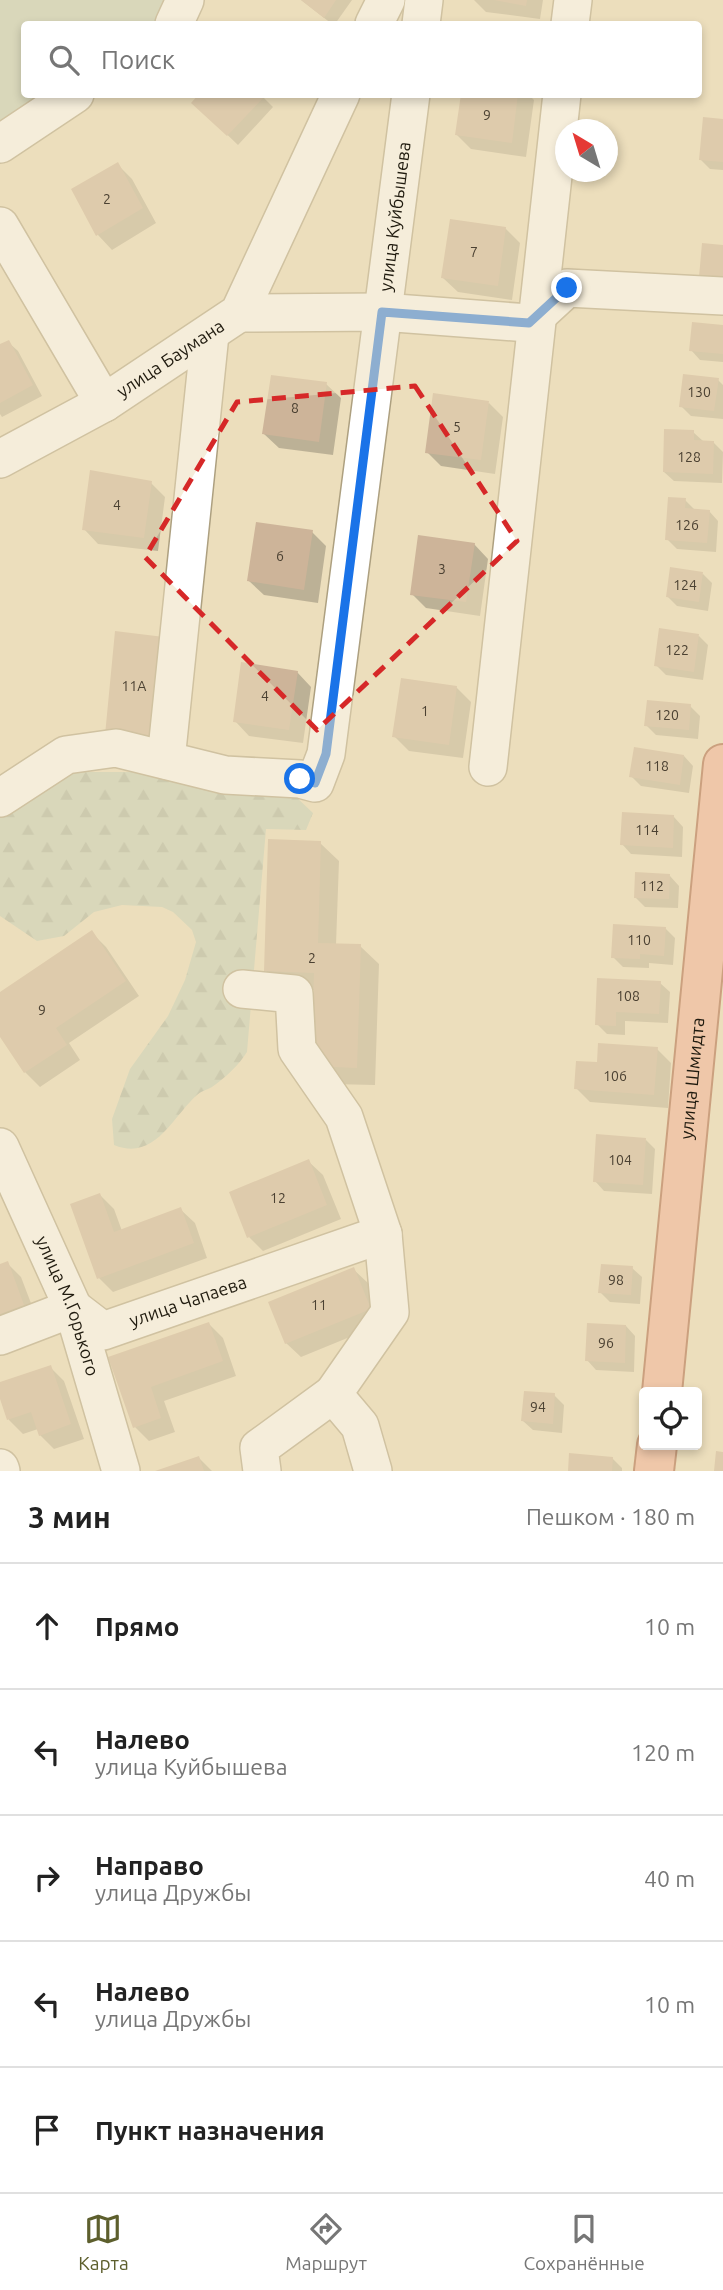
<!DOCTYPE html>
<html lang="ru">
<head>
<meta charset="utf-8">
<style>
  body { margin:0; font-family:Ubuntu,sans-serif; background:#f6f6f6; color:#222 }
  .controls { position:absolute; right:21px; bottom:21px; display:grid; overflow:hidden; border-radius:7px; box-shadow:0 4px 10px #0003 }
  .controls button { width:63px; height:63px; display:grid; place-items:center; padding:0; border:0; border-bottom:2px solid #e0e0e0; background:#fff; color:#222; font:35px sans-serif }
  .compass { position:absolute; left:555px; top:119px; width:63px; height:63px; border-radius:50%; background:#fff; box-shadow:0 4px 10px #0003; rotate:322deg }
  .stop { position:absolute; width:21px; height:21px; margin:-16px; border:5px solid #1a73e8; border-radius:50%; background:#fff }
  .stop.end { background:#1a73e8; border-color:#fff; box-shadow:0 2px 7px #0008 }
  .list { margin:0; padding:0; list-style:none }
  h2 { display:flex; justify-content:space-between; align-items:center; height:91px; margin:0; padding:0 28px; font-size:30px }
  h2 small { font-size:23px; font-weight:400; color:#767676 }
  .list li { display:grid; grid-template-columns:46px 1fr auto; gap:21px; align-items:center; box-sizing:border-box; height:126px; padding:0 28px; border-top:2px solid #e0e0e0 }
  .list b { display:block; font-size:26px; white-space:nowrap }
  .list p { margin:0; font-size:23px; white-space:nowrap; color:#767676 }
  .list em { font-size:23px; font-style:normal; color:#767676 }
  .icon { flex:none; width:38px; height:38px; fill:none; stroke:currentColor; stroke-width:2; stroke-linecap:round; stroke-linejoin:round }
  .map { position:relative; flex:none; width:723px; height:1471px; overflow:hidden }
  .search { position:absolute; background:#fff; box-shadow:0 4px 10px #0003; left:21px; right:21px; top:21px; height:77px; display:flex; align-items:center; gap:18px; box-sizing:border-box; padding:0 24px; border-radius:7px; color:#767676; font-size:26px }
  .sheet { height:721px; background:#fff }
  nav { display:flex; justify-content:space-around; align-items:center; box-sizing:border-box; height:98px; border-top:2px solid #e0e0e0; background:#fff; font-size:19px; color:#767676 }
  nav a { display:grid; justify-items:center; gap:4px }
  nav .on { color:#5d5f2d }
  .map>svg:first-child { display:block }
  .green { fill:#c1cfb9 }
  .forest { fill:url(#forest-firs) }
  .shadow { fill:#0003 }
  .building { fill:#cdb499 }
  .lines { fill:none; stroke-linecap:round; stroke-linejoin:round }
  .minor-casing { stroke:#ada080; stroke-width:40 }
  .major-casing { stroke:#a35636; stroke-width:42 }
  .minor { stroke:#fff; stroke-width:37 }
  .major { stroke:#f2ac93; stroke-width:38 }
  .route { stroke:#1a73e8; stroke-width:9 }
  .marked { fill:none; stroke:#d62828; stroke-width:5; stroke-dasharray:14 9; stroke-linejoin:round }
  .labels { text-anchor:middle; stroke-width:7; stroke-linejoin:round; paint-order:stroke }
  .number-label { font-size:14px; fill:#4b4132 }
  .street-label { font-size:18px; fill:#201b0f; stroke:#f9ebc9 }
</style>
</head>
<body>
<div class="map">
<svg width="723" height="1471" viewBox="0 0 723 1471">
  <defs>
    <pattern id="forest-firs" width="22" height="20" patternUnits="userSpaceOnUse" patternTransform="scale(1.75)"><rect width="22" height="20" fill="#c1cfb9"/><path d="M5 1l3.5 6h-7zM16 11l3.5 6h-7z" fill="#a6b19e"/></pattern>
  </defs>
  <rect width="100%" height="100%" fill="#ecdebc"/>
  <path class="green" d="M0,0H173L167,16L154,24H24V94L54,95L0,125Z"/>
  <path class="forest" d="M70,772H155L214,793H292L313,813L306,830L266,829L247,1052C239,1065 225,1078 212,1087C207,1090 201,1091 197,1095C173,1116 155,1162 114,1145L112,1119L130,1069L168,1016L185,980L196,942L192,930L173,912L162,907L122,905L94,912L64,936L37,941L0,916V817Z"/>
  <path class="shadow" d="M301,0H352L335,24H332Z
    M474,0H543L540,19L486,12Z
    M260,94L273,107L238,145L194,103Z
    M463,94H528L534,100L526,157L471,149L457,135Z
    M723,121V170L710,169L701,160Z
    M118,165L132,179L156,223L112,250L98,235L74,190Z
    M505,228L520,243L512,300L458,292L443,278Z
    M723,327V362L700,360L691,350Z
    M8,342L18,351L42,396L2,417L0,414V346Z
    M718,380L723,385V419L691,416L681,406Z
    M326,384L341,398L333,455L279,448L264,434Z
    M489,403L503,417L495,474L441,466L427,452Z
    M693,432L703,441L714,443L723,452L722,483L674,481L664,472Z
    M151,483L165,497L158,551L98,544L84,529Z
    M685,500L695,510L709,511L718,521L716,552L677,549L667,539Z
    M312,532L326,546L318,603L264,595L249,581Z
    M474,544L488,559L480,616L426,608L412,594Z
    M703,574L712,583L708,611L677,606L668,597Z
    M699,636L708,645L703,680L666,675L656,665Z
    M297,672L311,687L303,743L249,736L235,721Z
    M456,687L471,702L463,758L409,751L394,736Z
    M690,706L700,716L698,739L656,735L646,725Z
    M684,756L693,766L689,793L641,786L631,776Z
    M674,817L683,827L682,857L631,854L622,844Z
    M320,843L339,861L336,945L360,946L379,964L375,1085L331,1084L315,990L284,989L266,971Z
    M670,876L679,886L678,908L645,907L635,897Z
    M665,928L675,938L673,965L649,963V968L623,967L613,957Z
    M92,933L106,947L139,996L69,1043L80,1060L40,1087L25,1072L0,1034V994Z
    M660,983L670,992L668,1023L625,1021V1035L607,1034L597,1024Z
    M657,1049L671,1063L668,1108L590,1102L576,1088L598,1064Z
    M646,1140L655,1149L652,1194L604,1191L595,1181Z
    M308,1161L323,1175L341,1219L263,1251L249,1237Z
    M100,1195L114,1209L122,1231L180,1209L195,1223L207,1258L113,1292L99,1278Z
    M7,1263L21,1277L37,1319L0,1333V1266Z
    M632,1268L642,1277L640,1304L610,1302L600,1292Z
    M353,1269L368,1283L384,1323L301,1357L286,1343Z
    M209,1324L223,1338L236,1376L164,1401L175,1432L149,1441L135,1427L111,1358Z
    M626,1326L635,1336L634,1372L596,1370L587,1360Z
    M50,1367L64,1381L84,1439L54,1449L40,1435L38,1429L23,1434L9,1420L0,1394V1384Z
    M554,1395L564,1405L562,1433L533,1430L523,1421Z
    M570,1455L612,1458L622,1468V1471H569Z
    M199,1458L212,1471H160Z"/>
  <path class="building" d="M301,0H336L324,18Z
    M494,0H527L526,6Z
    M199,94H263L265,96L227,136L191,103Z
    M461,94H518L512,143L455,135Z
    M703,117L723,119V162L699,160Z
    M118,162L143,208L96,236L71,189Z
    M450,219L506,227L498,286L441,278Z
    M702,243L723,245V279L699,277Z
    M692,322L723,325V354L689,351Z
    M9,340L33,385L0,403V344Z
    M683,374L719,378L714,411L679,407Z
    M271,375L327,382L319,442L262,434Z
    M433,393L489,401L481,460L425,453Z
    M664,429L694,430V440L714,441L713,474L663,472Z
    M90,470L152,481L144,538L82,530Z
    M668,497L686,498L685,508L710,510L707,543L665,540Z
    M256,522L313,530L304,590L247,581Z
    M418,535L475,543L466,602L410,595Z
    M670,567L703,572L699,602L666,597Z
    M659,628L699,634L694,672L654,666Z
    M115,631L164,637L154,741L105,735Z
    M241,662L298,671L289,730L233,722Z
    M401,678L457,686L449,745L392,737Z
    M647,700L691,704L689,730L644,726Z
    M634,747L684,755L680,785L629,777Z
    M622,812L674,815L673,848L620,845Z
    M268,839L321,841L318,943L361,944L357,1068L311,1066L314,973L264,971Z
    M635,872L670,874L669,899L634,898Z
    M613,924L666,927L664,956L640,954V959L611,958Z
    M92,930L126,981L56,1028L67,1045L24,1073L0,1037V992Z
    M597,978L661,981L659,1014L616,1012V1026L595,1025Z
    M598,1043L658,1047L654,1095L574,1089L576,1061L597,1062Z
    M596,1134L646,1138L643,1185L593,1182Z
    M309,1159L327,1205L247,1238L229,1192Z
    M100,1193L114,1232L181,1207L194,1243L97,1279L70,1204Z
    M8,1261L24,1305L0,1314V1264Z
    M601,1264L633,1266L631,1295L598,1293Z
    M354,1267L371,1309L285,1344L268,1302Z
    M209,1322L223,1361L151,1387L161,1418L133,1428L108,1357Z
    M587,1323L626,1325L625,1363L585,1361Z
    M51,1365L71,1424L39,1436L31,1412L7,1420L0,1399V1382Z
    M524,1391L555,1393L553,1424L521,1421Z
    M716,1451L723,1452V1471H714Z
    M569,1453L613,1457L612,1471H568Z
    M199,1456L204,1471H155Z"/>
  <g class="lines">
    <g class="minor-casing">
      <g id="minor">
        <path d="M174,24L185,0"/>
        <path d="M374,24L386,0"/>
        <path d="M421,24L424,0"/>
        <path d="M570,24L573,0"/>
        <path d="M0,144L75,94"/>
        <path d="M0,226L104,403"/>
        <path d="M239,313L382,312L529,323L567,288L723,296"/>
        <path id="s1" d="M0,459L104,403L239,313L341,94"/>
        <path d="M166,760L210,334"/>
        <path d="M488,767L562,94"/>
        <path id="s2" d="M0,798L66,755L116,748L225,775L300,779L315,783L326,754L411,94"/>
        <path d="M242,989L294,994L297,1049L344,1117L383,1234L390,1312L333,1394L360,1426L373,1471"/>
        <path id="s3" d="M0,1147L73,1308L121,1471"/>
        <path id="s4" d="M0,1336L73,1308L103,1331L383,1234"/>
        <path d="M0,1468L1,1471"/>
        <path d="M262,1471L259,1448L333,1394"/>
      </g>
    </g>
    <g class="major-casing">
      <g id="major">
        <path id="s5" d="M662,1392L723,764"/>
        <path d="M654,1471L657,1445"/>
      </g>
    </g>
    <use href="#minor" class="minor"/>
    <use href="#major" class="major"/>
  </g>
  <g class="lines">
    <path class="route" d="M300,779L315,783L326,754L382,312L529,323L567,288"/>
  </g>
  <path d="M0 0H723V1471H0ZM415,386L517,541L317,730L145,557L237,402Z" fill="#ecdebc" fill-opacity=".55" fill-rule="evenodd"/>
  <path class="marked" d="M415,386L517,541L317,730L145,557L237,402Z"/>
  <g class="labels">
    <g class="number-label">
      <text x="487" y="120">9</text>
      <text x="107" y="204">2</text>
      <text x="474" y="257">7</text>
      <text x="699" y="397">130</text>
      <text x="295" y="413">8</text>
      <text x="457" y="432">5</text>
      <text x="689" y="462">128</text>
      <text x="117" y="510">4</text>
      <text x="687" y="530">126</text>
      <text x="280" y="561">6</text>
      <text x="442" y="574">3</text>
      <text x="685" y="590">124</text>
      <text x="677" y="655">122</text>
      <text x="134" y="691">11А</text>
      <text x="265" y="701">4</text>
      <text x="425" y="716">1</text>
      <text x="667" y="720">120</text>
      <text x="657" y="771">118</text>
      <text x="647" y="835">114</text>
      <text x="652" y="891">112</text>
      <text x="639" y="945">110</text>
      <text x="312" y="963">2</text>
      <text x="628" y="1001">108</text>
      <text x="42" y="1015">9</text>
      <text x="615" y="1081">106</text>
      <text x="620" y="1165">104</text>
      <text x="278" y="1203">12</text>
      <text x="616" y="1285">98</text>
      <text x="319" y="1310">11</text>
      <text x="606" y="1348">96</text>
      <text x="538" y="1412">94</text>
    </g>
    <g class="street-label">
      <text dy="6" stroke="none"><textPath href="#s2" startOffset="905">улица Куйбышева</textPath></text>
      <text dy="6" stroke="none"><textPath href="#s1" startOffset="198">улица Баумана</textPath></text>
      <text dy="6" stroke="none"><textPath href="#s5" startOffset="315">улица Шмидта</textPath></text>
      <text dy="6" stroke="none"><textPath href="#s4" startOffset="206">улица Чапаева</textPath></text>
      <text dy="6" stroke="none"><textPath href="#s3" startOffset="173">улица М.Горького</textPath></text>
    </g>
  </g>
</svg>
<div class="controls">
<button><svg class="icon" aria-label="locate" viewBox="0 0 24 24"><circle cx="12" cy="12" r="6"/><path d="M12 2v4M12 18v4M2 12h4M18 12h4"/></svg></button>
</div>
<svg class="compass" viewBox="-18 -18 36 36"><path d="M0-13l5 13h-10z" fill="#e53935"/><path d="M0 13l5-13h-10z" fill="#767676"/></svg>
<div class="stop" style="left:300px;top:779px"></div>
<div class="stop end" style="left:567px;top:288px"></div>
<div class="search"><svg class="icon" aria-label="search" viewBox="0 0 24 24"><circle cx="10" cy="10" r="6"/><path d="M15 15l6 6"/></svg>Поиск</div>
</div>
<section class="sheet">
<h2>3 мин<small>Пешком · 180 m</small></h2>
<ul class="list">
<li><svg class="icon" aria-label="ahead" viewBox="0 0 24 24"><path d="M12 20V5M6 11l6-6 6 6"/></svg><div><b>Прямо</b></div><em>10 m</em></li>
<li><svg class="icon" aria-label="left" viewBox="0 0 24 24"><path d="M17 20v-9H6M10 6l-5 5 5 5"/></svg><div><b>Налево</b><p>улица Куйбышева</p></div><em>120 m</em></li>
<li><svg class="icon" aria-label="right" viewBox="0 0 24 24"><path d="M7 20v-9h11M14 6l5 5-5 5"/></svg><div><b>Направо</b><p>улица Дружбы</p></div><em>40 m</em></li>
<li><svg class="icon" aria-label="left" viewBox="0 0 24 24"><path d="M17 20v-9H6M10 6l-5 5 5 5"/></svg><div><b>Налево</b><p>улица Дружбы</p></div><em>10 m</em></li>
<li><svg class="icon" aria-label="arrive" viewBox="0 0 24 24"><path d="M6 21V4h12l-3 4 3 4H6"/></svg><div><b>Пункт назначения</b></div></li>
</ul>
</section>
<nav>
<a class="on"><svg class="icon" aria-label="map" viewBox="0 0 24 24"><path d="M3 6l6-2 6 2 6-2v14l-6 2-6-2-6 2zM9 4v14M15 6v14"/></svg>Карта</a>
<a><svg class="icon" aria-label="directions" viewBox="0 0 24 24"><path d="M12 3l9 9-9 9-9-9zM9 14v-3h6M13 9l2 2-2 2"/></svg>Маршрут</a>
<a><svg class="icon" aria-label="saved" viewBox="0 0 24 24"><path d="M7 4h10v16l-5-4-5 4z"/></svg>Сохранённые</a>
</nav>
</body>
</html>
